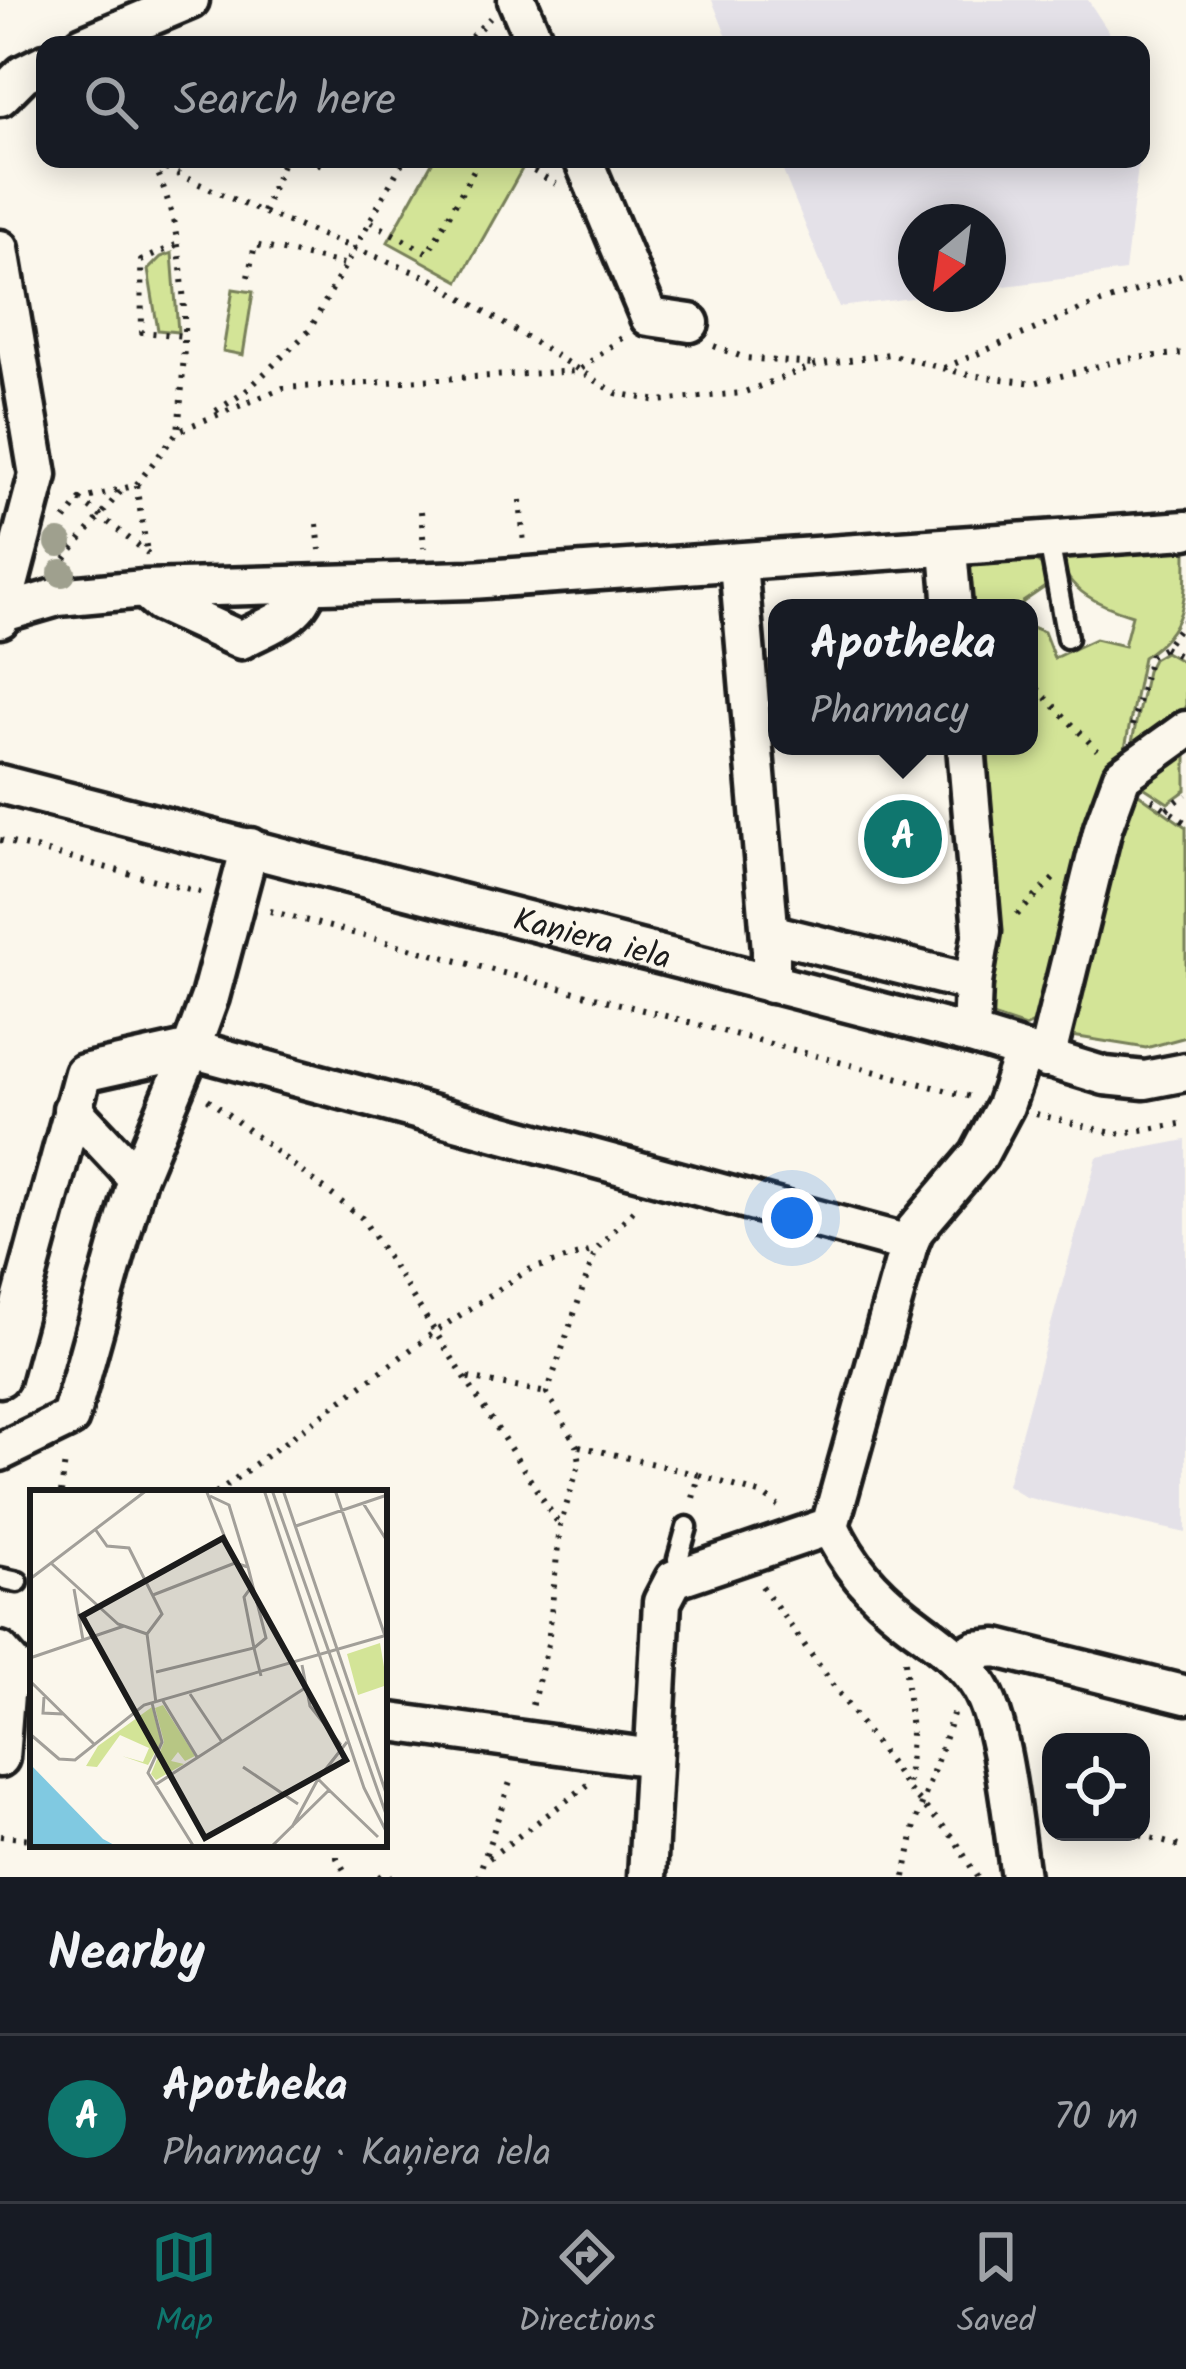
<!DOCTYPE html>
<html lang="en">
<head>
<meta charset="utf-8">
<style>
  body { margin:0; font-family:Kalam,sans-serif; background:#242831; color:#f1f3f6 }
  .controls { position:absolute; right:36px; bottom:36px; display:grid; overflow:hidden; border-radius:24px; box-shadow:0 6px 30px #0003 }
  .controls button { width:108px; height:108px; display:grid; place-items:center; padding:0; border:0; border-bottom:3px solid #363941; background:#171b24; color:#f1f3f6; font:60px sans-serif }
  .compass { position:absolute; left:898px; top:204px; width:108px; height:108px; border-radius:50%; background:#171b24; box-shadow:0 6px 30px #0003; rotate:209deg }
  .you { position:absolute; left:792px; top:1218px; width:42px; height:42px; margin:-30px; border:9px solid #fff; border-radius:50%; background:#1a73e8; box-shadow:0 0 0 18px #1a73e833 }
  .badge { display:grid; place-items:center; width:78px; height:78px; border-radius:50%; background:#0f766e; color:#fff; font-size:39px; font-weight:700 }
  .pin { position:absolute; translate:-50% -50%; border:6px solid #fff; box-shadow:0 3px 12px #0006 }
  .popup { position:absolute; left:768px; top:599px; width:270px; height:156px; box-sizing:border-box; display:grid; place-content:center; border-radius:24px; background:#171b24; filter:drop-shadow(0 3px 9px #0005); font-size:39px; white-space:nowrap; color:#9ea1a6 }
  .popup b { font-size:45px; color:#f1f3f6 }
  .popup::after { content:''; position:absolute; left:50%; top:100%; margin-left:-24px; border:24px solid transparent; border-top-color:#171b24 }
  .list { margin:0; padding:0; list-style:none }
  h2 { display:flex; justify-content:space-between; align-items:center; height:156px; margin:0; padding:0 48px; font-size:51px }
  h2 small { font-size:39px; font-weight:400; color:#9ea1a6 }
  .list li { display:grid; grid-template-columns:78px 1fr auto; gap:36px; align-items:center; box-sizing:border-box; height:168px; padding:0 48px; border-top:3px solid #363941 }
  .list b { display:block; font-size:45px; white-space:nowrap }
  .list p { margin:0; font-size:39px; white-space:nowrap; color:#9ea1a6 }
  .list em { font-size:39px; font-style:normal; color:#9ea1a6 }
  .icon { flex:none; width:66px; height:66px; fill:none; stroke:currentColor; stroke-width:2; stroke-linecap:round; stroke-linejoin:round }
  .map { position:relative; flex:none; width:1186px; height:1877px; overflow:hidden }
  .search { position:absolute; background:#171b24; box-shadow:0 6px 30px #0003; left:36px; right:36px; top:36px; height:132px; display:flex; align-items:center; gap:30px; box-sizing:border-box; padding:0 42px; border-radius:24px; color:#9ea1a6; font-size:45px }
  .sheet { height:324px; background:#171b24 }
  nav { display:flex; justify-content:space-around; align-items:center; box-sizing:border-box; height:168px; border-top:3px solid #363941; background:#171b24; font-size:33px; color:#9ea1a6 }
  nav a { display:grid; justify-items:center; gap:6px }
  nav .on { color:#0f766e }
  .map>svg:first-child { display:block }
  .built { fill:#e4e1e8 }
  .green { fill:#d3e497; stroke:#78805a; stroke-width:3 }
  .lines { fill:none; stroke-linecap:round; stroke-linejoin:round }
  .lane-casing { stroke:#1c1c1c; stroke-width:27 }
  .street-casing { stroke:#1c1c1c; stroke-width:45 }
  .path { stroke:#1c1c1c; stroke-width:6; stroke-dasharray:3 9; stroke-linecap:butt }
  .lane { stroke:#fbf7ec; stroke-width:18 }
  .street { stroke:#fbf7ec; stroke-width:36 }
  .tree { fill:#9fa08e }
  .labels { text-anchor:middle; stroke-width:10; stroke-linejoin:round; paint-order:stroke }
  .street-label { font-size:33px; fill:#1c1c1c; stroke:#fbf7ec }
  .inset-road { fill:none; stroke:#a29f99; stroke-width:3 }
  .view { fill:#1c1c1c; fill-opacity:0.15; stroke:#1c1c1c; stroke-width:6 }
  .inset-edge { fill:none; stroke:#1c1c1c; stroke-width:6 }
</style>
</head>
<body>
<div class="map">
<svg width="1186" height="1877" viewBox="0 0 1186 1877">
  <rect width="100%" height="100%" fill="#fbf7ec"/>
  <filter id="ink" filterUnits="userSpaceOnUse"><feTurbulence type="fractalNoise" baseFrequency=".00833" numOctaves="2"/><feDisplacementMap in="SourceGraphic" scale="24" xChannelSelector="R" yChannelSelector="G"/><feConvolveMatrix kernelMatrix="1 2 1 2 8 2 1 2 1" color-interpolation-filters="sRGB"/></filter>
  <g filter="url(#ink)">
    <path class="built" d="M712,0H1088L1117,45H730Z
      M778,159H1139L1125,271L988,288V222H916V294H943L839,307Z
      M1186,1140V1533L1025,1497L1007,1485L1097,1157Z"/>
    <path class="green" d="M434,159L526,162L459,281L388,242Z
      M172,253L178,332L158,330L148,270L161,257Z
      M233,289L253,292L243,355L223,351Z
      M1186,550C1186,600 1186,630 1143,657L1123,758L1046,1017L1025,1027L983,1013L978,787L989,771L988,746H1029V626L1044,632L1054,658L1095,639L1124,646L1132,615C1099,605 1068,592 1059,557Z
      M968,554L1028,556L1046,568L1048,585L1023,602L1021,608H960Z
      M1165,652L1186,664V720L1129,756L1147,671L1153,659Z
      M1186,740V790L1168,803L1131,779Z
      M1130,788L1186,827V1037L1146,1048L1066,1035Z"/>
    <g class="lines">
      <g class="lane-casing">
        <path id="lane" d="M1049,541L1067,638
          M683,1576L678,1559L687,1527
          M0,1578L18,1582"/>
      </g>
      <g class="street-casing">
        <g id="street">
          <path d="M517,0L536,45"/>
          <path d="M83,45L190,0"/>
          <path d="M0,97L23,74L45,63"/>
          <path d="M583,159L649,317L690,323"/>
          <path d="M0,249L38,475L0,619"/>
          <path d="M948,550L953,608"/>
          <path d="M738,563L771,950V984"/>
          <path d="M145,590L160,603L241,640C268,625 301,617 308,585"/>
          <path d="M3,613L58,597L144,589L471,580L1186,530"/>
          <path d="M966,746L982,931L973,983L971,1035"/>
          <path id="s1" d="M0,784L971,1035L1105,1076L1145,1080L1186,1072"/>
          <path d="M770,933L973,983"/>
          <path d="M1046,1059L1103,828L1122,776L1186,730"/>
          <path d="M72,1109L137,1178"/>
          <path d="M0,1378L83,1073L191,1049L210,997L250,847"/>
          <path d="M0,1452L70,1418L137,1178L191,1049L909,1244"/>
          <path d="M830,1526C848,1565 872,1592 905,1618C932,1639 962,1657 980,1687C1003,1723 1013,1831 1020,1877"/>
          <path d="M0,1651L15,1668L5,1694L0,1758"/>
          <path d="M957,1659L975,1650L997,1648L1186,1695"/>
          <path d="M384,1721L653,1758"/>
          <path d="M647,1877L662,1602L674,1579L830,1526L909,1244L915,1230L979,1155L1005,1106L1024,1051"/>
        </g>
      </g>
      <path class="path" d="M463,45L490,18
        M144,159L250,207L432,279L616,393L658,401L742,393L816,365L889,354L969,375L1034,383L1125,359L1186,353
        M307,159L327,167
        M513,159L556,184
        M154,164C191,245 187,344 178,431
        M263,212L284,159
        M371,222L428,253L480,159
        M176,245L141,261L142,332L185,336
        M248,277L255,245L348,265
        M714,346L745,358L812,364
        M944,368L1080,310L1186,274
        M216,411L245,392L309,331L404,159
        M136,485L147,552
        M80,500L150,555
        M520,500L524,544
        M421,511L424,548
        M65,520L80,500L136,485L178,431L283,388L578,371L623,337
        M317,524L320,550
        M65,559L121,491
        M1164,648L1186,660
        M1029,680L1097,750
        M1132,726L1150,656L1164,648L1186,619
        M1152,799L1186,823
        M1167,809L1186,794
        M0,840L205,893
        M270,911L971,1097
        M1017,915L1054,878
        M208,1099L362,1218L560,1526
        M1036,1114L1116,1134L1186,1123
        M468,1378L547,1393
        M579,1446L699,1475L691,1506
        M699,1475L763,1495L778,1506
        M61,1493L65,1461
        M216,1493L436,1331L528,1270L596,1250
        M762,1586L908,1789L954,1838L977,1877
        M905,1661L911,1733L908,1786
        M532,1705L548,1644L560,1526L580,1461L577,1446L547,1393L596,1250L638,1205
        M1129,1832L1186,1848
        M0,1836L33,1839
        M337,1844V1858L348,1877
        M489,1858L589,1784
        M379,1877L384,1873L390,1877
        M478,1877L512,1776
        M905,1877L915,1825L953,1714"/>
      <use href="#lane" class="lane"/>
      <use href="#street" class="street"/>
    </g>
    <g class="tree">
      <circle cx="59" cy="543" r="14"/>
      <circle cx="62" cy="573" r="14"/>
    </g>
  </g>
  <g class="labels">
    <g class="street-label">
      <text dy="12" stroke="none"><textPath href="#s1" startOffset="612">Kaņiera iela</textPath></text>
    </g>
  </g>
  <g transform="translate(30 1490)">
    <rect width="357" height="357" fill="#fbf7ec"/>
    <path d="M350,153L357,195L328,205L317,164ZM133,215L165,266L155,271L148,262L141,271L154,274L126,290L121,284L134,252L125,218ZM122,217L131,252L118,275L92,266L113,272L119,258L90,245L67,277L56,276L68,256Z" fill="#d3e497"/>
    <path d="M0,274L73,349L88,357H0Z" fill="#80c9e1"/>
    <path class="inset-road" d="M176,0L205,73L218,77L236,148L224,158L231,186M234,0L334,298L357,343M242,0L357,327M253,0L357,306M305,0L355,146M180,6L199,15L218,77M333,13L357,51M266,36L357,5M65,39L77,56L99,58L132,124L117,144L126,213M22,74L88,134L117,144M0,89L117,0M44,99L53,150M123,105L205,73M0,168L94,136M272,175L280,216L311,255M126,182L224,158L214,107L222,96M0,191L65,255M160,204L192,252M14,207L13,223L33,224M133,211L167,267M122,213L132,252L118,283L164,357M0,244L29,269L45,270L114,215L357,145M213,277L268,314M125,295L275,198M299,300L348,347M262,337L288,289M241,357L299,300L288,289L317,252"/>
    <path class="view" d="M193,48L316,270L175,348L52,126Z"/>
    <rect width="357" height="357" class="inset-edge"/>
  </g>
</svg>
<div class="controls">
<button><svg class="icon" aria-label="locate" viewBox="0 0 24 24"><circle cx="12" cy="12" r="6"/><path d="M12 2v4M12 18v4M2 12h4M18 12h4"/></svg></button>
</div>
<svg class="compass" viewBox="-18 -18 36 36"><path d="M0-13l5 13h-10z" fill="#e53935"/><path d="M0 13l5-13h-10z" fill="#9ea1a6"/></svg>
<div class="you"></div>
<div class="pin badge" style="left:903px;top:839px">A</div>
<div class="popup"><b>Apotheka</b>Pharmacy</div>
<div class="search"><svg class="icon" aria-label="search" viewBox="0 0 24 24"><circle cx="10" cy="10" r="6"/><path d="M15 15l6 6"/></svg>Search here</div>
</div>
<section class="sheet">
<h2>Nearby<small></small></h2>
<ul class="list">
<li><span class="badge">A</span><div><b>Apotheka</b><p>Pharmacy · Kaņiera iela</p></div><em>70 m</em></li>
</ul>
</section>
<nav>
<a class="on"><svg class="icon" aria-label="map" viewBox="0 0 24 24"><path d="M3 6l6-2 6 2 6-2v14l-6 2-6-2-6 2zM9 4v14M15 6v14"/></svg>Map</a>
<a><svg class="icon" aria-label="directions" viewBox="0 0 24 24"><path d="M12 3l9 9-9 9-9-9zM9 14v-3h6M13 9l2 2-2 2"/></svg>Directions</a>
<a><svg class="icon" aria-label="saved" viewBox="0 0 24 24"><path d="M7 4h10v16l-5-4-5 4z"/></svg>Saved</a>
</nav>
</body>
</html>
